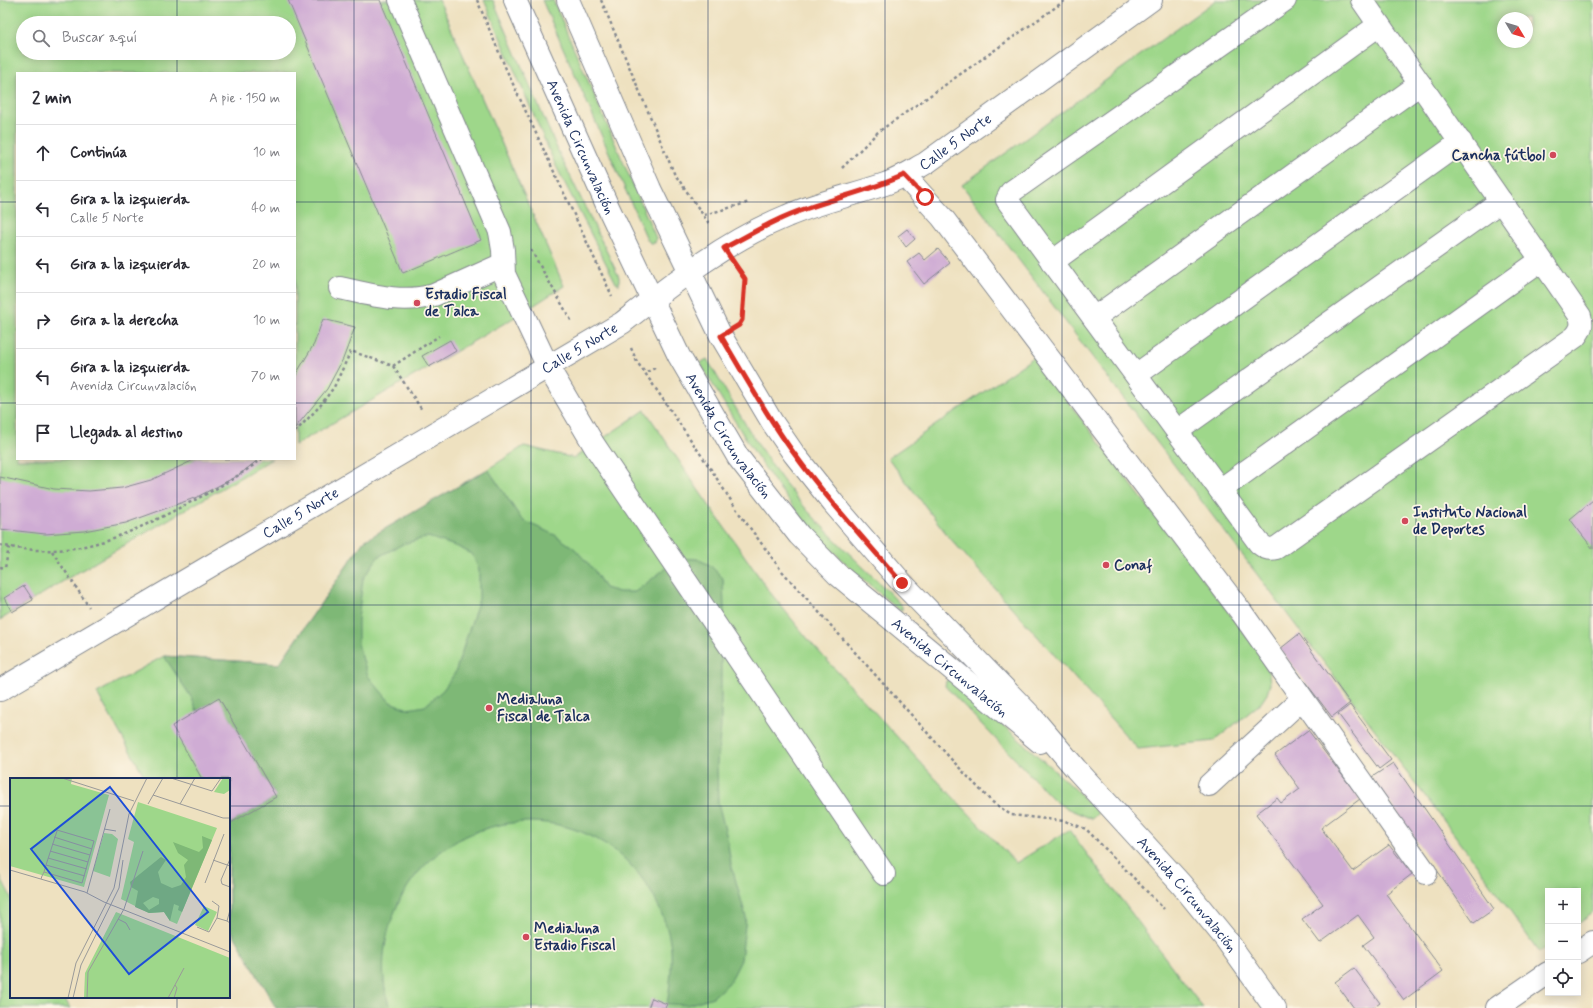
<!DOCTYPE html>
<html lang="es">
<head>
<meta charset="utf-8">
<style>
  body { margin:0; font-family:Mynerve,sans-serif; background:#f2f2f3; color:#2b2b33 }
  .controls { position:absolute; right:12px; bottom:12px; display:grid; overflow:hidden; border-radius:0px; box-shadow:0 2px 10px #0003 }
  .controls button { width:36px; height:36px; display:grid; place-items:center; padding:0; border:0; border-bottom:1px solid #e1e1e2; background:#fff; color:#2b2b33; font:20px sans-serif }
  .compass { position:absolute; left:1497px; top:12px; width:36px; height:36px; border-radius:50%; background:#fff; box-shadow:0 2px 10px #0003; rotate:128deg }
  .stop { position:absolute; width:12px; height:12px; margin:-9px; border:3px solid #d93025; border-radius:50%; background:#fff }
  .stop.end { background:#d93025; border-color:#fff; box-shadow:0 1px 4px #0008 }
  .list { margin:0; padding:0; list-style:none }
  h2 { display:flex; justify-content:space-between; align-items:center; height:52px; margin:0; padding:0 16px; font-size:17px }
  h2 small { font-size:13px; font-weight:400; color:#7c7c81 }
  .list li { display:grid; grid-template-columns:26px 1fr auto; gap:12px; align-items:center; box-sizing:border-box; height:56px; padding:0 16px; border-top:1px solid #e1e1e2 }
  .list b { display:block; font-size:15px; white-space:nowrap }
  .list p { margin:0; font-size:13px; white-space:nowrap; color:#7c7c81 }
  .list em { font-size:13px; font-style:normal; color:#7c7c81 }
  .icon { flex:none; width:22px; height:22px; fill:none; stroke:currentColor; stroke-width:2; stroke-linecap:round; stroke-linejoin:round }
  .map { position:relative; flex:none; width:1593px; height:1008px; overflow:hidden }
  .search { position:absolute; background:#fff; box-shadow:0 2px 10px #0003; left:16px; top:16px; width:280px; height:44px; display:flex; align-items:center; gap:10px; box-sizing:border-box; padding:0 14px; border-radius:22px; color:#7c7c81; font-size:15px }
  .panel { position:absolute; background:#fff; box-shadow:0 2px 10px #0003; left:16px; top:72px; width:280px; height:388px; border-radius:0px }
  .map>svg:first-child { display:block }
  .green { fill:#9ed78a; stroke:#5c8374; fill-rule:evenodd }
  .forest { fill:#7eb876; stroke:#4c746a; fill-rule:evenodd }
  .building { fill:#cfacd4 }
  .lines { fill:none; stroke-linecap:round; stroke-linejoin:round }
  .minor-casing { stroke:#84888f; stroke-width:24 }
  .major-casing { stroke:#84888f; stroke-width:24 }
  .path { stroke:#84888f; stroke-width:2.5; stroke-dasharray:3 3; stroke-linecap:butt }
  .minor { stroke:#fff; stroke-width:22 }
  .major { stroke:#fff; stroke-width:22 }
  .route { stroke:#d93025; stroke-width:5 }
  .grid { fill:none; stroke:#1b2f5e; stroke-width:1; stroke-opacity:0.55 }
  .poi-dot { fill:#d1495b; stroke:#fcf5e5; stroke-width:1.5 }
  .labels { text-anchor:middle; stroke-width:3.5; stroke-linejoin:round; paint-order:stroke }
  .street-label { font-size:15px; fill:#1b2f5e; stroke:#fcf5e5 }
  .poi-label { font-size:15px; font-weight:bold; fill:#1b2f5e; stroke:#fcf5e5; text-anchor:start }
  .inset-road { fill:none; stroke:#9a9a99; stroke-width:1 }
  .view { fill:#1d4ed8; fill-opacity:0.15; stroke:#1d4ed8; stroke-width:2 }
  .inset-edge { fill:none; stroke:#1b2f5e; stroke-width:2 }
</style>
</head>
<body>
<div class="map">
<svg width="1593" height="1008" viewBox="0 0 1593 1008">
  <rect width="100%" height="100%" fill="#fcf5e5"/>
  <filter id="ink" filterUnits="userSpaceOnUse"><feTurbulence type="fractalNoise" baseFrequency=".025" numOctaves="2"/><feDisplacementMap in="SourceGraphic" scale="8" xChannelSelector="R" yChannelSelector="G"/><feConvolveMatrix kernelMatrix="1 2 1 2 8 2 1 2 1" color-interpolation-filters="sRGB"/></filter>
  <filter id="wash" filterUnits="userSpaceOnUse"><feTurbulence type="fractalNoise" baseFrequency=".012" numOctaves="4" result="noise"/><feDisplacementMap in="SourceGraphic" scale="16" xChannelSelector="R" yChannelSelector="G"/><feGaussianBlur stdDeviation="0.9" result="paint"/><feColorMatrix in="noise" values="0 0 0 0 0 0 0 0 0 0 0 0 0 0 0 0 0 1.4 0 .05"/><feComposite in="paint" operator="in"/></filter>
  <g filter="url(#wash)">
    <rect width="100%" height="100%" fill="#eee1c0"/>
    <path class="green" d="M0,0H439L564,286L522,313L295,445V73H17V459H272L70,577L0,620ZM23,23H289V53H23Z
      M484,0H493L559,153L619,277V285L616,283L555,164Z
      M542,0H553L656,238L655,243H650L647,239Z
      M1216,0H1593V913L1578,924V891H1548V945L1539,952L1472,858L962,185ZM1503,18H1527V42H1503Z
      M1034,357L1261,655L1269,674L1270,684L1267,694L1261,703L1214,741L1138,749L949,537L888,458Z
      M707,359C735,406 761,455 796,497C828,536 867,569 902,606V610L898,609C873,588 847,566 824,542C774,490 737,425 700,363Z
      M645,410L699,491L769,591L812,644L934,777L1016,863L1069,830L1203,1008H276L229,926V779H146L97,693L164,656L279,664L364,541L488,469L524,446L574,458Z
      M948,680L953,681L1074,788L1098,813L1092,819L1066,808L1056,802L945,686L946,681Z
      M0,876L11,897V997H64L70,1008H0Z"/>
    <path class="forest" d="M488,469L522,520L555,535L574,548L594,570L605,588L619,592H635L679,558L697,559L710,565L723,578L724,608L721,665V726L717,763L718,802L727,838L731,864L746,917L741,960L730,982L713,997L687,1005L667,1004C670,986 672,968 671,950C670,933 663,916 656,901C647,883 634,867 619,854C542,791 424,825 392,919C382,947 380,979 390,1008H276L229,926V824L276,797L219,699L197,711L191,697L164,656L279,664L364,541ZM428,537L458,547L472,554L479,570V599L455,673L443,690L425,706L408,709L390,702L368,676L358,644V619L363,579L378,557L403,544Z"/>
    <g id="blocks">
      <path class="building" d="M288,0H380L481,240L403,273Z
        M907,229L915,239L906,247L898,236Z
        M938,249L950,263L924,284L907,262L919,253L925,260Z
        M323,319L355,327L343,359L327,389L295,428V376L314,344Z
        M450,340L456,351L429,367L422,356Z
        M196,459H259L239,475L197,497L126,523L84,531L45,534L0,529V477L54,489L89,491L122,488L151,480Z
        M1593,500V549L1570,519Z
        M24,586L33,600L12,612L4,598Z
        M1299,634L1350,703L1332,717L1280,649Z
        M219,698L276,797L229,824V779H202L172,726Z
        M1350,705L1391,760L1379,769L1338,714Z
        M1308,730L1360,799L1321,828L1353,871L1389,845L1412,874L1386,894L1443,971L1404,1000L1363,945L1374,937L1358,915L1320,943L1302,919L1323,904L1256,814L1277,798L1281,803L1300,789L1275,755Z
        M1393,763L1494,909L1474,923L1372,777Z
        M1354,968L1380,1003L1373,1008H1354L1335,982Z
        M652,998L667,1004L665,1008H648Z"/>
    </g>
  </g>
  <g filter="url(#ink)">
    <use href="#blocks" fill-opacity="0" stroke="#84888f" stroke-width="1"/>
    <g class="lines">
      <g class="minor-casing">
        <g id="minor">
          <path d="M400,0L500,232L503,250L504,274L548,367L594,445L884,874"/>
          <path d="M1285,0L1011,192L1007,200L1259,543C1265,548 1268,550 1276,548L1575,337C1581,330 1583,325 1580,316L1362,0"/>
          <path d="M904,175L942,217L1242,613L1426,873"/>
          <path d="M1052,262L1379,25"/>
          <path d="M340,288C372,295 402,304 434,295L503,264"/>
          <path d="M1094,318L1420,84"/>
          <path d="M1136,375L1461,142"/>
          <path d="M1177,431L1501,201"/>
          <path d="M1220,490L1541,260"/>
          <path id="s1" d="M0,690L622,323C673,283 726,241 787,216C819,202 853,195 885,184C900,179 913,170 926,163L1151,0"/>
          <path d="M1209,785L1302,699"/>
          <path d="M1578,952L1593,942"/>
          <path d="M1497,1008L1548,973"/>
        </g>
      </g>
      <g class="major-casing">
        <g id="major">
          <path id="s2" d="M515,0L608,207L679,356L738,457L799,535L837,574L1040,742"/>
          <path id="s3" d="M568,0L650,189L721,336L772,422L794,454L833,503L902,583L1031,716L1076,769L1181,884L1225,938L1275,1008"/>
        </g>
      </g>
      <path class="path" d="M477,0L506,69L612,296
        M601,0L674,173L710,225
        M842,168L878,132L1066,0
        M704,215L750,202
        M531,250L572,322
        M740,270L745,279L742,317
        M631,348L637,362L645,373
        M393,366L422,410
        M655,368L645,373L710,468L739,513L781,570L951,759L991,801L1011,815L1065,821L1086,829L1164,909
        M295,432L320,406L334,387L351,351L393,366L439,336
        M0,545C71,561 122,538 183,506C211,492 238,477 262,459
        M52,551L89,607
        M0,567L5,568L9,547"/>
      <use href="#minor" class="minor"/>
      <use href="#major" class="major"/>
    </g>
  </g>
  <g class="lines" filter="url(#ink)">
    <path class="route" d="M902,583C865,540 826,498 793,452C766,415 744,375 721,336L739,325L742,320L745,279L724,248C751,234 777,218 805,209C838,197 872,190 904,175L925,197"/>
  </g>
  <path class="grid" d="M177,0V23M354,0V1008M531,0V1008M708,0V1008M885,0V1008M1062,0V1008M1239,0V1008M1416,0V1008M177,53V73M0,202H17M295,202H1593M0,403H17M295,403H1593M177,459V779M0,605H1593M0,806H11M229,806H1593M177,997V1008"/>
  <g class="poi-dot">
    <circle cx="1553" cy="155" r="4"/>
    <circle cx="417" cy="303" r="4"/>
    <circle cx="1405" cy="521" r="4"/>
    <circle cx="1106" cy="565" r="4"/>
    <circle cx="489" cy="708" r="4"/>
    <circle cx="526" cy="937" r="4"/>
  </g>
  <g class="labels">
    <g class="street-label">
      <text dy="5" stroke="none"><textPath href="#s1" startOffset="1105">Calle 5 Norte</textPath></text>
      <text dy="5" stroke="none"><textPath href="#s2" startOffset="161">Avenida Circunvalación</textPath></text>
      <text dy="5" stroke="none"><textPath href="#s1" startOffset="673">Calle 5 Norte</textPath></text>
      <text dy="5" stroke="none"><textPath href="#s2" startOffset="486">Avenida Circunvalación</textPath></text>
      <text dy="5" stroke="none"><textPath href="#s1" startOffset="349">Calle 5 Norte</textPath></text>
      <text dy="5" stroke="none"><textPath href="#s2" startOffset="809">Avenida Circunvalación</textPath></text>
      <text dy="5" stroke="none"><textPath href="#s3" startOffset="1099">Avenida Circunvalación</textPath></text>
    </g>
    <g class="poi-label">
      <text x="1545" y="160" text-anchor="end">Cancha fútbol</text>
      <text x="425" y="299">Estadio Fiscal<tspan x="425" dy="17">de Talca</tspan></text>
      <text x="1413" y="517">Instituto Nacional<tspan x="1413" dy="17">de Deportes</tspan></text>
      <text x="1114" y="570">Conaf</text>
      <text x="497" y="704">Medialuna<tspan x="497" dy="17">Fiscal de Talca</tspan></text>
      <text x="534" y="933">Medialuna<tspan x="534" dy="17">Estadio Fiscal</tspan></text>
    </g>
  </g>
  <g transform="translate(10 778)">
    <rect width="220" height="220" fill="#eee1c0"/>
    <path d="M0,0H62L61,6L99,17L74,109L0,88ZM213,0H220V12L214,16L204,14ZM128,24L207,50L167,146L160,143L154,134L139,135L111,121L124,64L118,61ZM94,55L102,56L108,61L100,99L83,93ZM194,128L207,134L198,153L185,147ZM106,134L220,180V220H74L75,195Z" fill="#9ed78a"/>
    <path d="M192,58L202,62L172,134L168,132L169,128L164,126L160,143L154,134L139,135L125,129L128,113L121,109L120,104L151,79L156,82L148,94L151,105L162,110L171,107L176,99L174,87L178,82L168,75L163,64L189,74L193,70ZM143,119L149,121V126L139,132L133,125Z" fill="#7eb876" fill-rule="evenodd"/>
    <path class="inset-road" d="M52,0L124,23M161,0L202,13L211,0M143,17L213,40H220M138,26L153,0M170,26L185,0M94,51L106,53M44,59L82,71M42,66L80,77M40,73L78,84M38,80L77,91M220,81L211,102L212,106L220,109M203,82L220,88M36,87L75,98M0,92L75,114L94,124L220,174M31,101L32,98L34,94L36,87L47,53V52L84,63L72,105L34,94M195,105L214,56M77,115L100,31M202,123L209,128L207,140L217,143M220,132L217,143L220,145M108,141L116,145L120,152M187,149L199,154L207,140M58,220L66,185L104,110L119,36L137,0M63,220L71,187L109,110L113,82M77,220L78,194L114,131L133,73M158,220L174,190M164,220L167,210L165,207"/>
    <path class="view" d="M100,9L198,134L119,196L21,71Z"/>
    <rect width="220" height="220" class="inset-edge"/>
  </g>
</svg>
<div class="controls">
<button>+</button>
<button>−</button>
<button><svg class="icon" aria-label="locate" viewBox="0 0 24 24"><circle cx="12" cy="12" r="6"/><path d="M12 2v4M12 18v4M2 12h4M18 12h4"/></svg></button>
</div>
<svg class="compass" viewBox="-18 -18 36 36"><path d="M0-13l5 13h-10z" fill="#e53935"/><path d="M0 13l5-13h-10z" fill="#7c7c81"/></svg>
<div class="stop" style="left:925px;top:197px"></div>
<div class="stop end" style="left:902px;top:583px"></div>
<div class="search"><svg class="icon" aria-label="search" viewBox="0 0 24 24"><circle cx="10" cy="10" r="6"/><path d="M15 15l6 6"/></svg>Buscar aquí</div>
<section class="panel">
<h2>2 min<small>A pie · 150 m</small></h2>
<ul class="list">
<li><svg class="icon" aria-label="ahead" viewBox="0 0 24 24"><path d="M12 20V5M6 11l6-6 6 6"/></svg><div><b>Continúa</b></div><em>10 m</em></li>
<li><svg class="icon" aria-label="left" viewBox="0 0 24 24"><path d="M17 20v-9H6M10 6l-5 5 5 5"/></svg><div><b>Gira a la izquierda</b><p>Calle 5 Norte</p></div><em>40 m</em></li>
<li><svg class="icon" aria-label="left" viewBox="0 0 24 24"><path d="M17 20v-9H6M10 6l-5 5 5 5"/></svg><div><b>Gira a la izquierda</b></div><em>20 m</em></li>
<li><svg class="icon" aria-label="right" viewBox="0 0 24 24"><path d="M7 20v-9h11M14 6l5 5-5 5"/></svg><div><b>Gira a la derecha</b></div><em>10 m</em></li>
<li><svg class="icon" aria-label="left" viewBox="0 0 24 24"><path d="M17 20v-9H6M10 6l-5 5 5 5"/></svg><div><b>Gira a la izquierda</b><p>Avenida Circunvalación</p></div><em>70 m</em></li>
<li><svg class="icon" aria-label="arrive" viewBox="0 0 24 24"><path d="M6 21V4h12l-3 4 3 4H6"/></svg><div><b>Llegada al destino</b></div></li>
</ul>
</section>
</div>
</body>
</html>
